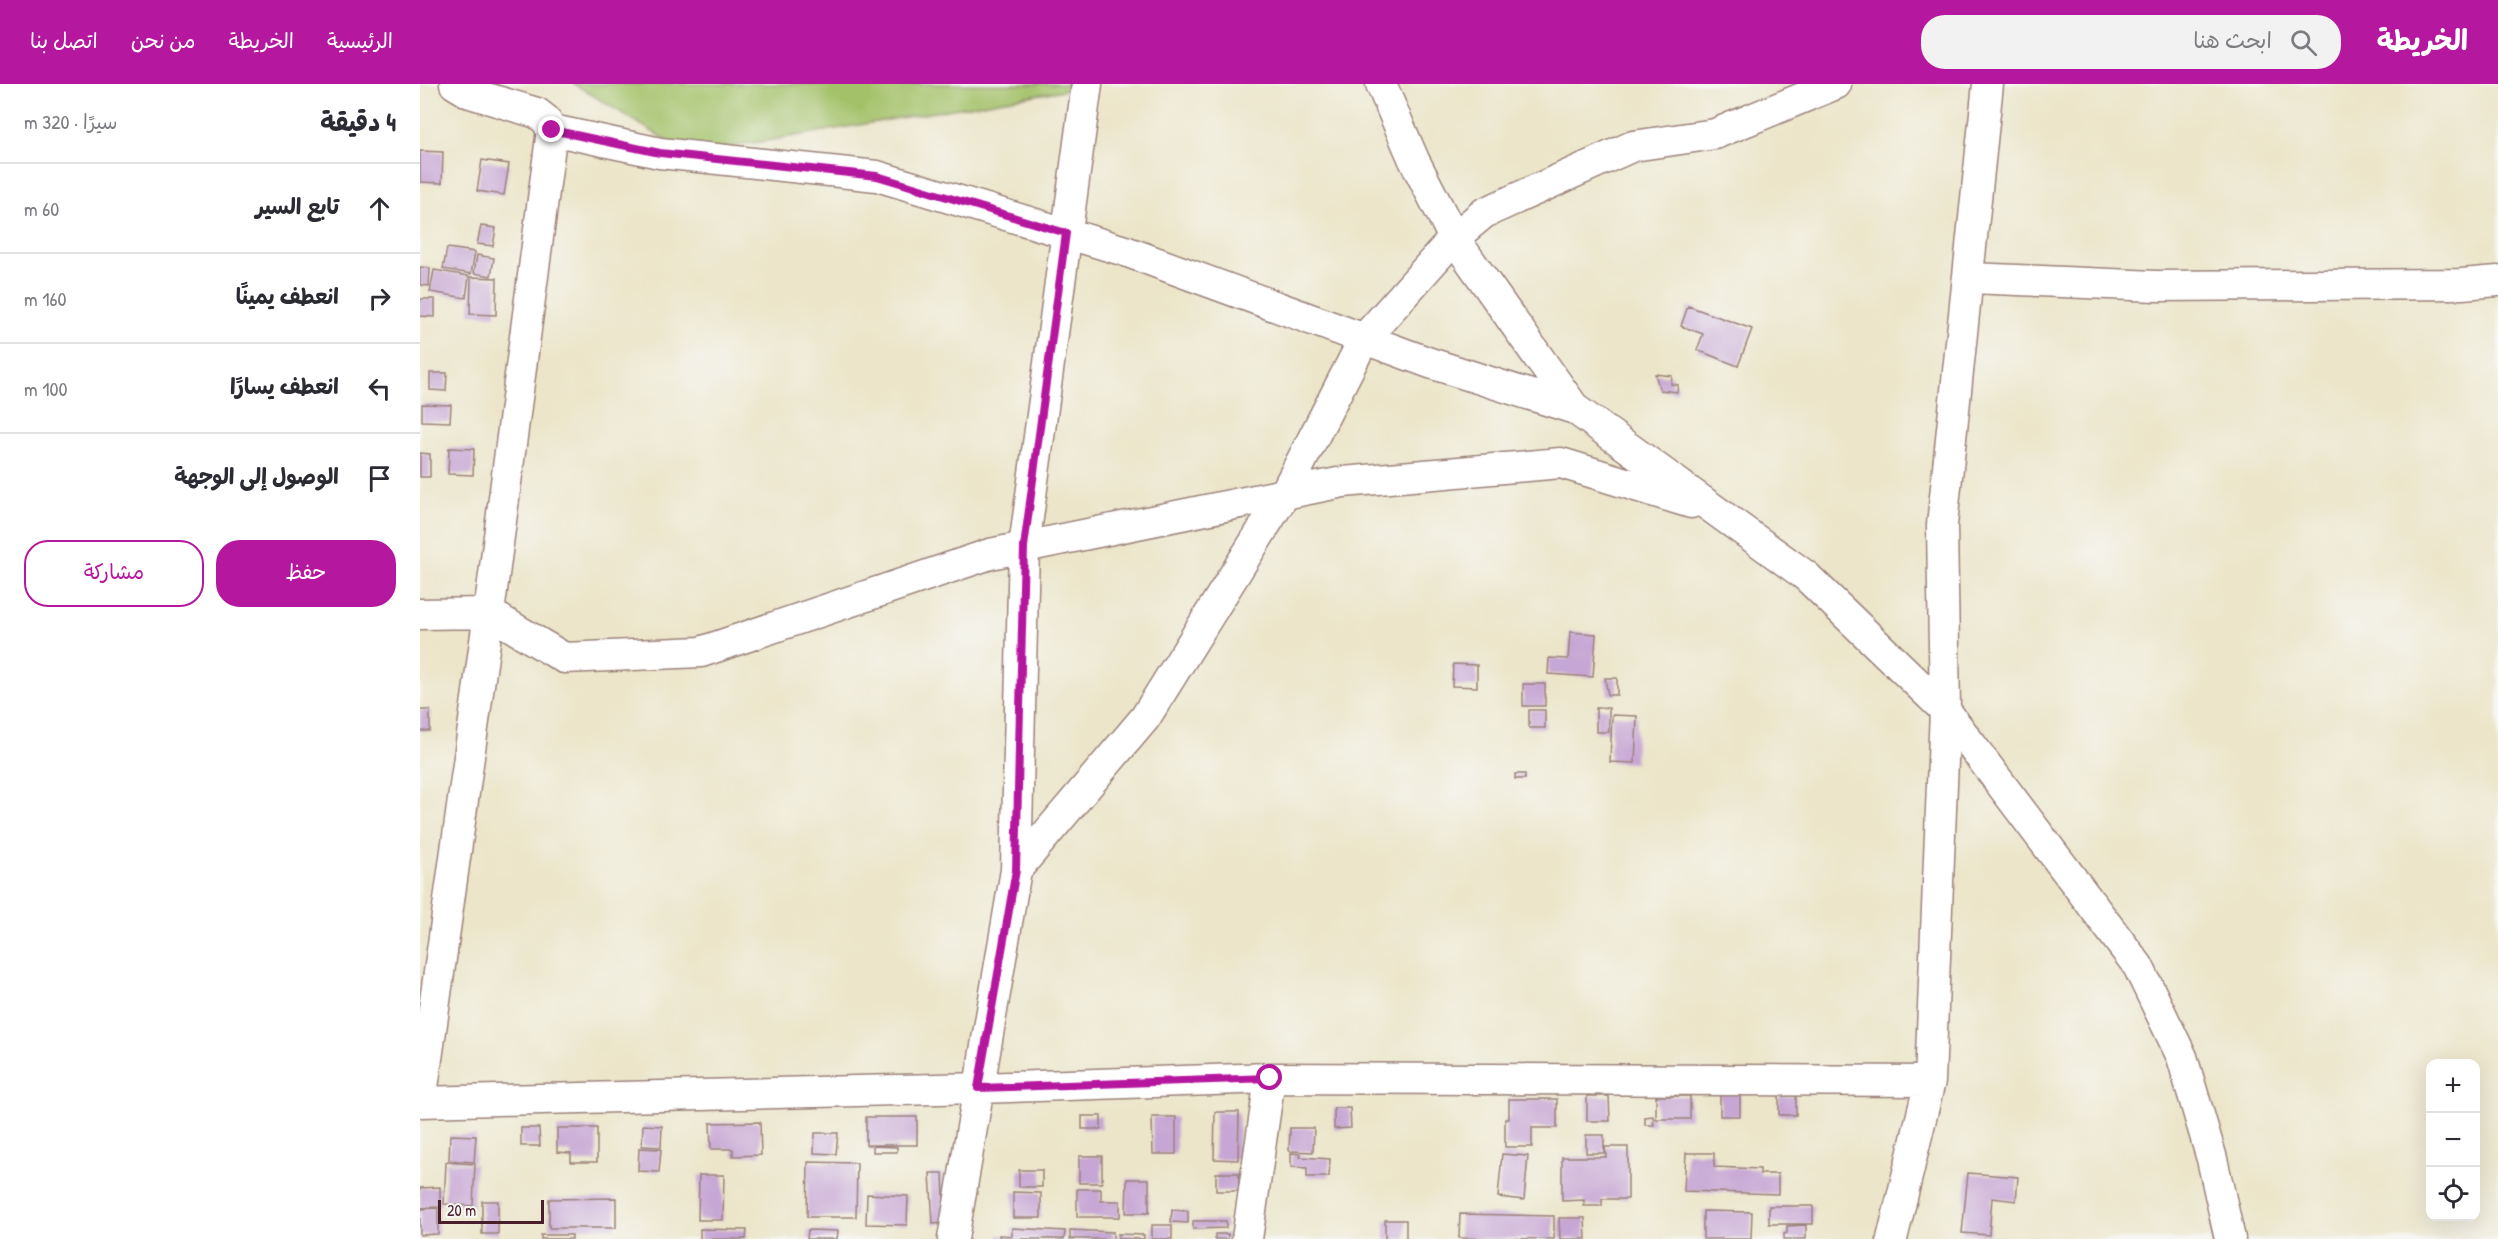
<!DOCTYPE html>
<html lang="ar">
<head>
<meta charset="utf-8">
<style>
  body { margin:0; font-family:"Patrick Hand","Playpen Sans Arabic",sans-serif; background:#f2f2f3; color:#2b2b33; direction:rtl }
  .controls { position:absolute; right:18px; bottom:18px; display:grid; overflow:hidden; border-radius:12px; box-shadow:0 6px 24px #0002 }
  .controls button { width:54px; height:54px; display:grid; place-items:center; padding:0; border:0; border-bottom:2px solid #e1e1e2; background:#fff; color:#2b2b33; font:30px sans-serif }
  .scale { position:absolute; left:18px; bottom:15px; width:106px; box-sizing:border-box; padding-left:6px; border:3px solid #4a1f2b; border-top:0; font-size:16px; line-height:21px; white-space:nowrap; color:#4a1f2b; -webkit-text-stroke:4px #f6f6f2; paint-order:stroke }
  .stop { position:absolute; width:18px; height:18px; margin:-14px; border:4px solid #b5179e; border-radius:50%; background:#fff }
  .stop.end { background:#b5179e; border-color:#fff; box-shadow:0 2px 6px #0008 }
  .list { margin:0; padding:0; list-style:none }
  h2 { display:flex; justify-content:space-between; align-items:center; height:78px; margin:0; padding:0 24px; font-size:26px }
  h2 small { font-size:20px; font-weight:400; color:#7c7c81 }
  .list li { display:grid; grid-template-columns:39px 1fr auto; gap:18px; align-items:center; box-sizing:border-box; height:90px; padding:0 24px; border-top:2px solid #e1e1e2 }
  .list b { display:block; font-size:22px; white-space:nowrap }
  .list em { font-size:20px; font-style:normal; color:#7c7c81 }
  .actions { display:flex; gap:12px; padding:18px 24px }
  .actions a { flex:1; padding:14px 0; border:2px solid #b5179e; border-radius:24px; text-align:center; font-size:21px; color:#b5179e }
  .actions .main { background:#b5179e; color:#fff }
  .icon { flex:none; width:33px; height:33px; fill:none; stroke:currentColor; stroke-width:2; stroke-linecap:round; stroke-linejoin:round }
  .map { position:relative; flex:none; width:2078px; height:1155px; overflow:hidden; direction:ltr }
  header { display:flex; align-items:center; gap:36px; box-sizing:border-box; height:84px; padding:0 30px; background:#b5179e; color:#fff }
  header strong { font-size:28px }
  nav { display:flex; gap:33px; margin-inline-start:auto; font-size:21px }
  .search { width:420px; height:54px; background:#f2f2f3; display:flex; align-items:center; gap:15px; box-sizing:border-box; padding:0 21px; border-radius:24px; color:#7c7c81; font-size:22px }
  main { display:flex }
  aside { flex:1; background:#fff }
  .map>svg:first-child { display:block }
  .green { fill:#a3c168; stroke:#76704a; stroke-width:1.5 }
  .building { fill:#c6a6d4 }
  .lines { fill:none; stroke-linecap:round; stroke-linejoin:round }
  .minor-casing { stroke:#9b827a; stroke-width:33 }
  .minor { stroke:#fff; stroke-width:30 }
  .route { stroke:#b5179e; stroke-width:8 }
</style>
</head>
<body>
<header>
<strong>الخريطة</strong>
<div class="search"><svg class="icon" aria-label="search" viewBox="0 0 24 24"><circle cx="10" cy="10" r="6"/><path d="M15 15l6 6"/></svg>ابحث هنا</div>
<nav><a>الرئيسية</a><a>الخريطة</a><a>من نحن</a><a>اتصل بنا</a></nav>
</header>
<main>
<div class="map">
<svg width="2078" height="1155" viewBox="0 0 2078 1155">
  <rect width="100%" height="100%" fill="#f6f6f2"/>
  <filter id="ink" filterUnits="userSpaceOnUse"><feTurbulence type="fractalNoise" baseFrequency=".0167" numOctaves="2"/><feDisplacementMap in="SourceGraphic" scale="12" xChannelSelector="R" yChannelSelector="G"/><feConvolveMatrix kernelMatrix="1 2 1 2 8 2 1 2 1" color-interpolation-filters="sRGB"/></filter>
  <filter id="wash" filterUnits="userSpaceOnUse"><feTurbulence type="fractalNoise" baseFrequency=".008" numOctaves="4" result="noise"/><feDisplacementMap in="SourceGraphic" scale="24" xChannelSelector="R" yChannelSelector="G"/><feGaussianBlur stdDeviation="1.35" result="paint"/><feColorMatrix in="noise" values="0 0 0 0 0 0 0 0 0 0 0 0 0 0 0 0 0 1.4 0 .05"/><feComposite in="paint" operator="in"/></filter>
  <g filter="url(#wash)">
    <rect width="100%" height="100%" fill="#ece5c9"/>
    <path class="green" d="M154,0H657L656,4L269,70Z"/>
    <g id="blocks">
      <path class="building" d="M0,67L23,68L22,99L0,98Z
        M62,76L89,80L84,111L57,107Z
        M61,142L76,144L73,162L57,160Z
        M27,164L55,168L51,190L23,185Z
        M57,171L74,174L71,192L54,189Z
        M0,183L10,184L9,202L0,201Z
        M14,186L49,192L46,214L10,208Z
        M51,193L77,194L76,231L50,230Z
        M0,215H15V233L0,232Z
        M1268,222L1332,245L1318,282L1277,266L1283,250L1261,242Z
        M10,289H27L26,307L10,306Z
        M1235,290L1252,292L1251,300L1258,301L1257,308L1240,306Z
        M2,320L31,321L30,338L2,337Z
        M29,364L54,365L53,391L28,390Z
        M0,369L10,370V393H0Z
        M1150,548L1176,550L1173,593L1128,590L1129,574L1148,575Z
        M1033,580L1057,581V603L1032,602Z
        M1185,594H1197V611H1188Z
        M1103,600H1125V622H1103Z
        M1176,624H1189V648H1176Z
        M0,626H10V647H0Z
        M1109,626H1125V644H1109Z
        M1192,631L1217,632L1215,679L1190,678Z
        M1095,690H1105V695H1095Z
        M1300,1009H1320V1032H1300Z
        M1167,1012H1189L1190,1037H1167Z
        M1236,1012H1270V1035H1236Z
        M1359,1012H1376V1031H1359Z
        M1089,1015H1137V1044H1112V1063H1085V1035H1089Z
        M914,1024H930L931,1044L914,1045Z
        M795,1028H819L818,1076L794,1075Z
        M662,1032H681V1045H662Z
        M1233,1032L1234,1041H1225V1033Z
        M446,1033H497V1061H446Z
        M732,1033H756V1070H733Z
        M340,1038L341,1071L313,1072V1065H291L290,1039Z
        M223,1041L242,1042L241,1063L222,1062Z
        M101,1044H119L120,1062H101Z
        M137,1044H177V1078H151V1069L137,1068Z
        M870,1044H894L893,1068L869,1067Z
        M395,1049H418L416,1070L394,1069Z
        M30,1051L56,1052L54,1078L29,1076Z
        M1166,1051H1184V1069H1166Z
        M453,1062L477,1063V1068H453Z
        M1185,1063H1208V1115H1182V1122H1164V1116L1142,1117V1073H1186Z
        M219,1064L241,1065L239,1088L218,1087Z
        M871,1069L881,1070L880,1073L910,1075L909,1093H887V1084L871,1083Z
        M1266,1069H1294V1083L1340,1085V1090H1358V1110L1264,1107Z
        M1082,1070L1108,1072L1104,1116L1078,1113Z
        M659,1072H682V1099H659Z
        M26,1078L55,1080L53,1122L24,1120Z
        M388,1078L437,1079L436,1133H387Z
        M599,1086H622V1103H599Z
        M510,1089H523L525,1139L513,1140Z
        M796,1089H819V1107H796Z
        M1548,1089L1598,1093L1596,1117L1572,1114L1569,1151L1542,1149Z
        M279,1091H304L303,1136H278Z
        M707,1095H729V1129H706Z
        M20,1103V1123L0,1124V1104Z
        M657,1105H681V1117H700V1133H657Z
        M593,1108L621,1109V1134H593Z
        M447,1110L488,1112L487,1141L446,1140Z
        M196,1114V1144H129V1115Z
        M62,1117H78V1150H62Z
        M1349,1122H1393V1140H1349Z
        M18,1124V1150L0,1151V1125Z
        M752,1126L768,1127V1139L751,1138Z
        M1283,1127L1332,1128L1331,1155H1283Z
        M1040,1130L1134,1132V1155L1039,1154Z
        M1139,1134H1165L1166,1155H1140Z
        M965,1136H986V1155H965Z
        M773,1137H806V1144L773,1145Z
        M732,1141H752V1155H732Z
        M1386,1141V1155H1364V1150L1367,1149V1142Z
        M592,1144L645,1147L644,1155H579V1151L592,1152Z
        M280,1145L327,1146L326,1155H280Z
        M388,1146L418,1147L417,1155H387Z
        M650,1146L693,1148V1155H650Z
        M698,1150L724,1151V1155H698Z
        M795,1150H808V1155H795Z
        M121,1151H152V1155H121Z"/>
    </g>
  </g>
  <g filter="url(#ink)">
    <use href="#blocks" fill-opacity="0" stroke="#9b827a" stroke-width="1.5"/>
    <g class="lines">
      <g class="minor-casing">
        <path id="minor" d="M961,0L994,76L1034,154L1064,129L1213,62L1295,50L1416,0
          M132,46L240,69L457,92L705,167L1010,279L1155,325
          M1550,194L1736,202L2042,200L2078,197
          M0,530L69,529L144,574L281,568L570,470L923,398L1141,379L1271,419
          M596,786L604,463L667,0
          M0,1018L558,1004L850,994L1510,997
          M1,1018L69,529L132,46L126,36L117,29L50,9L35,0
          M533,1155L596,786L725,634L864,411L944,255L1034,154L1155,325L1386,492L1525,626L1718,882L1762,973L1792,1075L1810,1155
          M827,1155L850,994
          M1472,1155L1510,997L1525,626L1522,441L1568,0"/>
      </g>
      <use href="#minor" class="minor"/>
    </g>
  </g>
  <g class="lines" filter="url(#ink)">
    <path class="route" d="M132,46L240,69L457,92L646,149L604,463L596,786L558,1004L850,994"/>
  </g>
</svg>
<div class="controls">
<button>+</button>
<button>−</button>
<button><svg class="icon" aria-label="locate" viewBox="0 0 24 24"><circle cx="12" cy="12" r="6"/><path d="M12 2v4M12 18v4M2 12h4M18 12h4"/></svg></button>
</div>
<div class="scale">20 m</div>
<div class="stop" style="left:850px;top:994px"></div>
<div class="stop end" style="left:132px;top:46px"></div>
</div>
<aside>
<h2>4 دقيقة<small>سيرًا · 320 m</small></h2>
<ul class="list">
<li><svg class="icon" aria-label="ahead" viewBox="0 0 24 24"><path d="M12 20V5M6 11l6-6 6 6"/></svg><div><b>تابع السير</b></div><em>60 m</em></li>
<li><svg class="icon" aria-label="right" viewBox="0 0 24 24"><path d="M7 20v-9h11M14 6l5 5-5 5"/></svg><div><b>انعطف يمينًا</b></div><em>160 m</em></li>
<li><svg class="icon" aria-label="left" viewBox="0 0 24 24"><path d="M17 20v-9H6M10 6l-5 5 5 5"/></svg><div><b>انعطف يسارًا</b></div><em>100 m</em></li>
<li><svg class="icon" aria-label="arrive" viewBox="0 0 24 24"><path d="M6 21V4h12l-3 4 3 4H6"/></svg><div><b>الوصول إلى الوجهة</b></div></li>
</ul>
<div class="actions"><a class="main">حفظ</a><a>مشاركة</a></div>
</aside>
</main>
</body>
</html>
